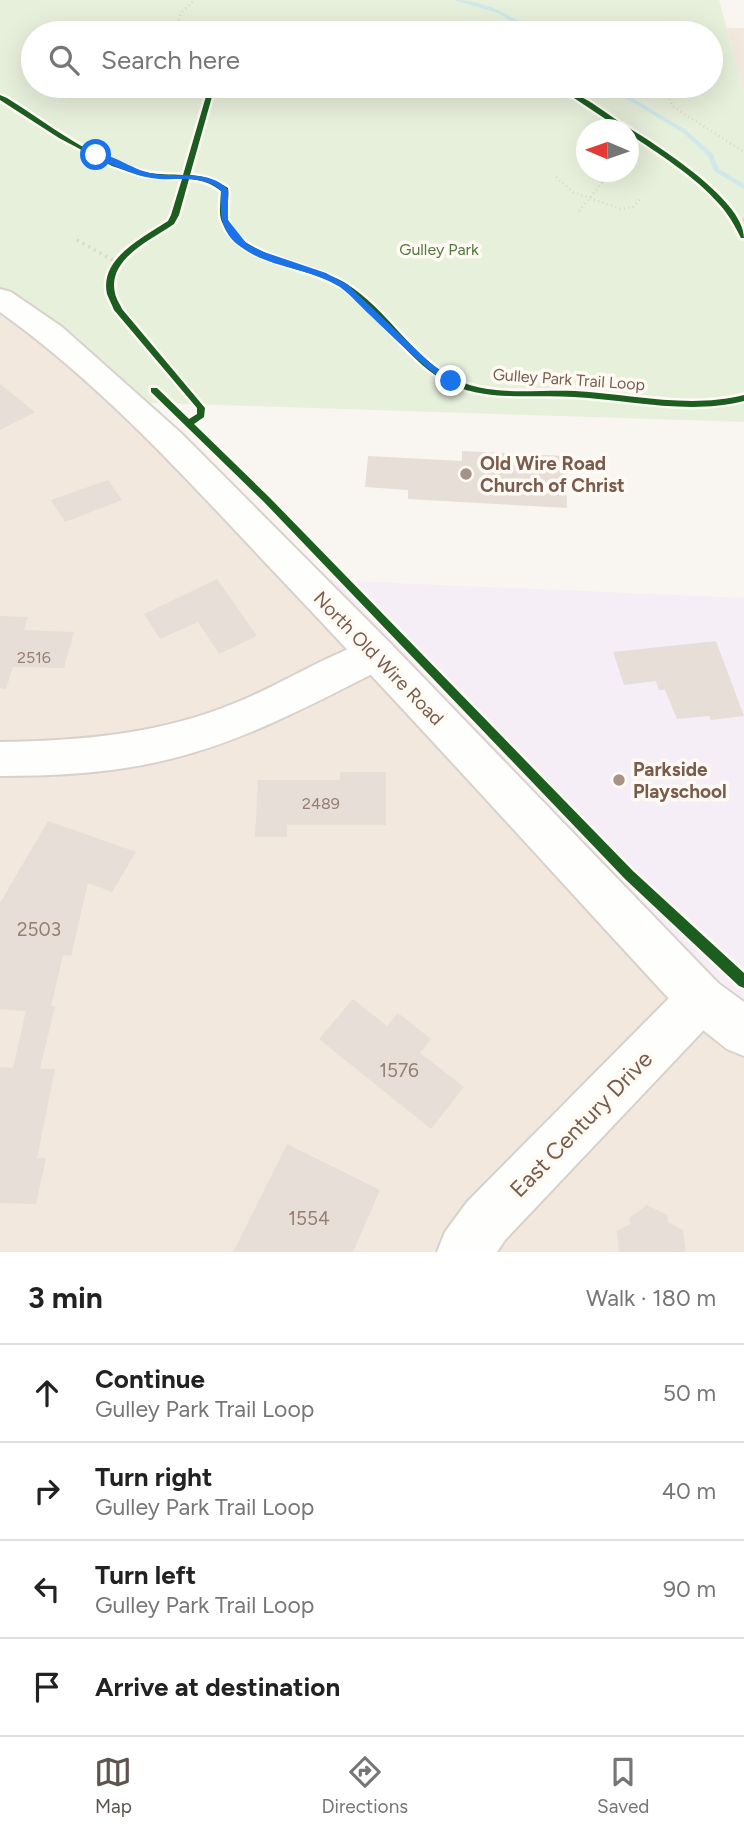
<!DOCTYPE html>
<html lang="en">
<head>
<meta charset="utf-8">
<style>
  body { margin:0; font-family:Figtree,sans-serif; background:#f6f6f6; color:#222 }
  .compass { position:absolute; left:576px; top:119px; width:63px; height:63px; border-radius:50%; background:#fff; box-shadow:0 7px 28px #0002; rotate:272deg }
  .stop { position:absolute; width:21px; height:21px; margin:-16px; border:5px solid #1a73e8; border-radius:50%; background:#fff }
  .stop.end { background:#1a73e8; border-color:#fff; box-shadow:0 2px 7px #0008 }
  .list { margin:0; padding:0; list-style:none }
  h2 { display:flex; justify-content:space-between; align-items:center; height:91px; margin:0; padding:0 28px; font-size:30px }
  h2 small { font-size:23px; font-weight:400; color:#767676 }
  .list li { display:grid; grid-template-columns:46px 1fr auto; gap:21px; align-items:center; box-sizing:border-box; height:98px; padding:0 28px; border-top:2px solid #e0e0e0 }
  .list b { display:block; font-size:26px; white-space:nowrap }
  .list p { margin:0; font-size:23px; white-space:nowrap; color:#767676 }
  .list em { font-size:23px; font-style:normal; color:#767676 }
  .icon { flex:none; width:38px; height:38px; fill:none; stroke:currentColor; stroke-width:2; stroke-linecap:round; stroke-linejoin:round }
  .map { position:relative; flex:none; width:744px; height:1252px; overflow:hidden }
  .search { position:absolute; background:#fff; box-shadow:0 7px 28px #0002; left:21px; right:21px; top:21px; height:77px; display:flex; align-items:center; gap:18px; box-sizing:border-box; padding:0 24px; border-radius:38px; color:#767676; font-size:26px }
  .sheet { height:483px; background:#fff }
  nav { display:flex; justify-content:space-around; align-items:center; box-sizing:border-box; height:98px; border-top:2px solid #e0e0e0; background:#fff; font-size:19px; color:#767676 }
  nav a { display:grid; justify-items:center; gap:4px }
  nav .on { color:#5d544f }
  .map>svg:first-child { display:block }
  .residential { fill:#f2e8de }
  .education { fill:#f6eef6 }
  .green { fill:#e7f0db; fill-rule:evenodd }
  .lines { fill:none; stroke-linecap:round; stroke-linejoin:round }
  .stream { fill:#d0e8ea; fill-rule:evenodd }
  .building { fill:#e6ded7 }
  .street-casing { stroke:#d7d1cb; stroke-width:4 }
  .secondary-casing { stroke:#d9d2cb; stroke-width:4 }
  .path-far1 { stroke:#dcd5d0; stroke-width:2.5; stroke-dasharray:1 3.5; stroke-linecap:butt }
  .path { stroke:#dcd5d0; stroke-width:3.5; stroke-dasharray:2 4.5; stroke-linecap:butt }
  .street { fill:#fefefd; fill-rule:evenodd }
  .secondary { fill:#fefefd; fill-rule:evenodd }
  .cycleway-casing { stroke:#fffaf3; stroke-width:5 }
  .cycleway { fill:#1b5e20; fill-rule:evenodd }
  .route { fill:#1a73e8 }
  .poi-dot { fill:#a69286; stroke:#fffaf3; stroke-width:2.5 }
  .labels { text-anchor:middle; stroke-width:7; stroke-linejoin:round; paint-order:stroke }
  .far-park-label { font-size:16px; fill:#537a41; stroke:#fffaf3 }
  .far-street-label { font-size:16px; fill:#7a5c4d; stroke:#fffaf3 }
  .number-label { font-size:16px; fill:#977e72 }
  .poi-label { font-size:19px; font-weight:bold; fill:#7a5c4d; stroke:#fffaf3; text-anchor:start }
  .street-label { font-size:19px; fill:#7a5c4d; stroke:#fffaf3 }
  .near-number-label { font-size:19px; fill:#977e72 }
  .near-street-label { font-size:23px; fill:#7a5c4d; stroke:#fffaf3 }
</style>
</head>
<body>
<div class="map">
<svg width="744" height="1252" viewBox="0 0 744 1252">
  <rect width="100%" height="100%" fill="#f9f5f0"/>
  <path class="residential" d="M727,28H744V92Z
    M0,298L51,334L744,1032V1252H0Z"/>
  <path class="education" d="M304,579L744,598V1032Z"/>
  <path class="green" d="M0,0H719L744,92V422L128,402L0,298ZM33,33H711V86H33ZM586,130H628V172H586Z"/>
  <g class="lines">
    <path class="stream" d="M454,0C484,0 512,15 535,33H529L498,13Z
      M605,86H612L686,130L713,154L719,169L744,184V189L714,171L708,156L682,132Z"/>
  </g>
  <path class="building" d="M0,384L35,412L0,430Z
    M462,451L565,456L567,508L408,499V490L365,487L368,456L462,461Z
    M108,480L122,500L65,522L51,500Z
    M217,579L257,636L219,654L198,622L160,639L144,614Z
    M0,616L28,617L24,630L74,632L64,668L13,667L6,689L0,688Z
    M716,641L744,716L711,720L709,716L677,719L665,690H659L656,681L624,685L613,652Z
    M340,772H386V825H287V837H255L258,780H340Z
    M48,821L136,852L112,892L88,883L71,956L63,955L51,1006H55L40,1069H55L37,1158H46L36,1204L0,1203V1067L13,1068L26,1011L0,1009V903Z
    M353,999L387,1026L398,1013L431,1039L420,1053L464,1087L431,1129L319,1039Z
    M287,1144L380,1190L353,1252H233Z
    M647,1205L667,1215L668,1222L683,1230L686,1252H619L617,1231L630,1224L629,1218Z"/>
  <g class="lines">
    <g class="street-casing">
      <path id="street" d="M376,639L390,643L396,654L390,665C318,701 248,740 170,759C114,773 57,776 0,776V742C80,741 161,734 235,703C283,684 327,654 376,639Z
        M701,976L718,983L725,999L718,1015L505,1240L497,1252H437L445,1232L467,1202L684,983Z"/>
    </g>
    <g class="secondary-casing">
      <path id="secondary" d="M0,289L11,292L62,327L181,433L390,643L718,983L744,1002V1056L727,1049L684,1015C549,869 416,721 279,577C191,484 104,386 0,312Z"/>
    </g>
    <path class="path-far1" d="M654,22L655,33
      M175,33L181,13L194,0
      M665,86L672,106L744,152
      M628,149L638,136
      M556,177L573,192L621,209L633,207L641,198
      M579,211L611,172"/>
    <path class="path" d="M736,219L744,220
      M77,240L118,263"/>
    <use href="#street" class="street"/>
    <use href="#secondary" class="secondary"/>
    <g class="cycleway-casing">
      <path id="cycleway" d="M209,86H215L190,175C205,176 216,180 228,188C230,198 225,210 228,220C240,258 316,264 347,284C386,309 409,352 449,376C486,398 534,389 575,391C630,394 689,409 744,395V401C689,415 630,400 574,397C531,394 482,403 443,380C403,356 380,312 341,287C306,265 239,265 222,222C218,213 221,201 221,191C211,183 202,180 189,179L179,215L174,224C151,240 107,259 115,293C116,299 120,304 122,309L205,408L204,417L194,424L270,498L633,871L744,973V988L739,986L625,879L264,502L151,392V388H157L189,419L197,414V408L114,310C112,305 109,299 107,294C99,258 144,237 168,221L171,215L182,179L142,176L112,166L59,138L0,100V95L7,98C51,125 93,161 145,172C157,175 170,174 183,175Z
        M541,86C553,86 566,90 577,95C591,101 605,112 618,121C650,141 744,198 744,238H741C735,226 729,215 720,205C695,176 660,155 628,133V130H622L574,98Z"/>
    </g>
    <use href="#cycleway" class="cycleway"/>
  </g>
  <path class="route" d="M93,153C112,153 131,169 150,173C175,179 210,168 228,190V220L247,244L264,252L326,273L348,285L430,363L455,381L447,383C419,363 396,340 371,316C361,307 351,295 340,287C310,268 269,268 241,247C220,232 220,214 221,191C204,173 172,182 151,178C132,175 111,164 93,157Z"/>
  <g class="poi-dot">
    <circle cx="466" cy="474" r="7"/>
    <circle cx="619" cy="780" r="7"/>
  </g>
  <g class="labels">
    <g class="far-park-label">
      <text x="439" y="255">Gulley Park</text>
    </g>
    <g class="far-street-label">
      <text transform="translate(569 379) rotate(4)" y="6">Gulley Park Trail Loop</text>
    </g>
    <g class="number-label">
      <text x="34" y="663">2516</text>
      <text x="321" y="809">2489</text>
    </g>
    <g class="poi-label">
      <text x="480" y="470">Old Wire Road<tspan x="480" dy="22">Church of Christ</tspan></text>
      <text x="633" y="776">Parkside<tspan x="633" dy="22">Playschool</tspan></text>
    </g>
    <g class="street-label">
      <text transform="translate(379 658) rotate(46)" y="7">North Old Wire Road</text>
    </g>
    <g class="near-number-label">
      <text x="39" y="936">2503</text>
      <text x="399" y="1077">1576</text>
      <text x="309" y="1225">1554</text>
    </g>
    <g class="near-street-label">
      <text transform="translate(581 1124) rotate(-46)" y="8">East Century Drive</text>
    </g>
  </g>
</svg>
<svg class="compass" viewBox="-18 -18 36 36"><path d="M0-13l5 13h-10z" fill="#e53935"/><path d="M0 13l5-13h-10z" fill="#767676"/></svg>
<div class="stop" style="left:96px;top:155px"></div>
<div class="stop end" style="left:451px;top:381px"></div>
<div class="search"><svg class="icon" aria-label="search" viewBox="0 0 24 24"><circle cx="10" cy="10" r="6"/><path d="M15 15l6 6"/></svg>Search here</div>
</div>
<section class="sheet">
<h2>3 min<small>Walk · 180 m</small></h2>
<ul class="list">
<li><svg class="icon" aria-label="ahead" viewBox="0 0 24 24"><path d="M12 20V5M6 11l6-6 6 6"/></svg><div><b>Continue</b><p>Gulley Park Trail Loop</p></div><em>50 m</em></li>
<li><svg class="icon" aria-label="right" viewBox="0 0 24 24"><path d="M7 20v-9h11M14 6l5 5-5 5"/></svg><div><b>Turn right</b><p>Gulley Park Trail Loop</p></div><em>40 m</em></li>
<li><svg class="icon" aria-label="left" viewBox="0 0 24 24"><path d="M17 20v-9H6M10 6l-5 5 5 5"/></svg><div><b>Turn left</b><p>Gulley Park Trail Loop</p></div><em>90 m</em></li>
<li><svg class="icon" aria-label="arrive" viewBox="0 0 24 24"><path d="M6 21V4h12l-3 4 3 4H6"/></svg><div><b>Arrive at destination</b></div></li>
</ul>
</section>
<nav>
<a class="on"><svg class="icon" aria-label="map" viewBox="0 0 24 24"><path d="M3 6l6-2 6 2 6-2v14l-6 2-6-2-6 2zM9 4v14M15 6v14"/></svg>Map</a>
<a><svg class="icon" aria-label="directions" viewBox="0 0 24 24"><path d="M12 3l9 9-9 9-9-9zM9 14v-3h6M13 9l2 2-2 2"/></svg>Directions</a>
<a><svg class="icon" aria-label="saved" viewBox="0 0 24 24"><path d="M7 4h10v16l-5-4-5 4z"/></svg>Saved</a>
</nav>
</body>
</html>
